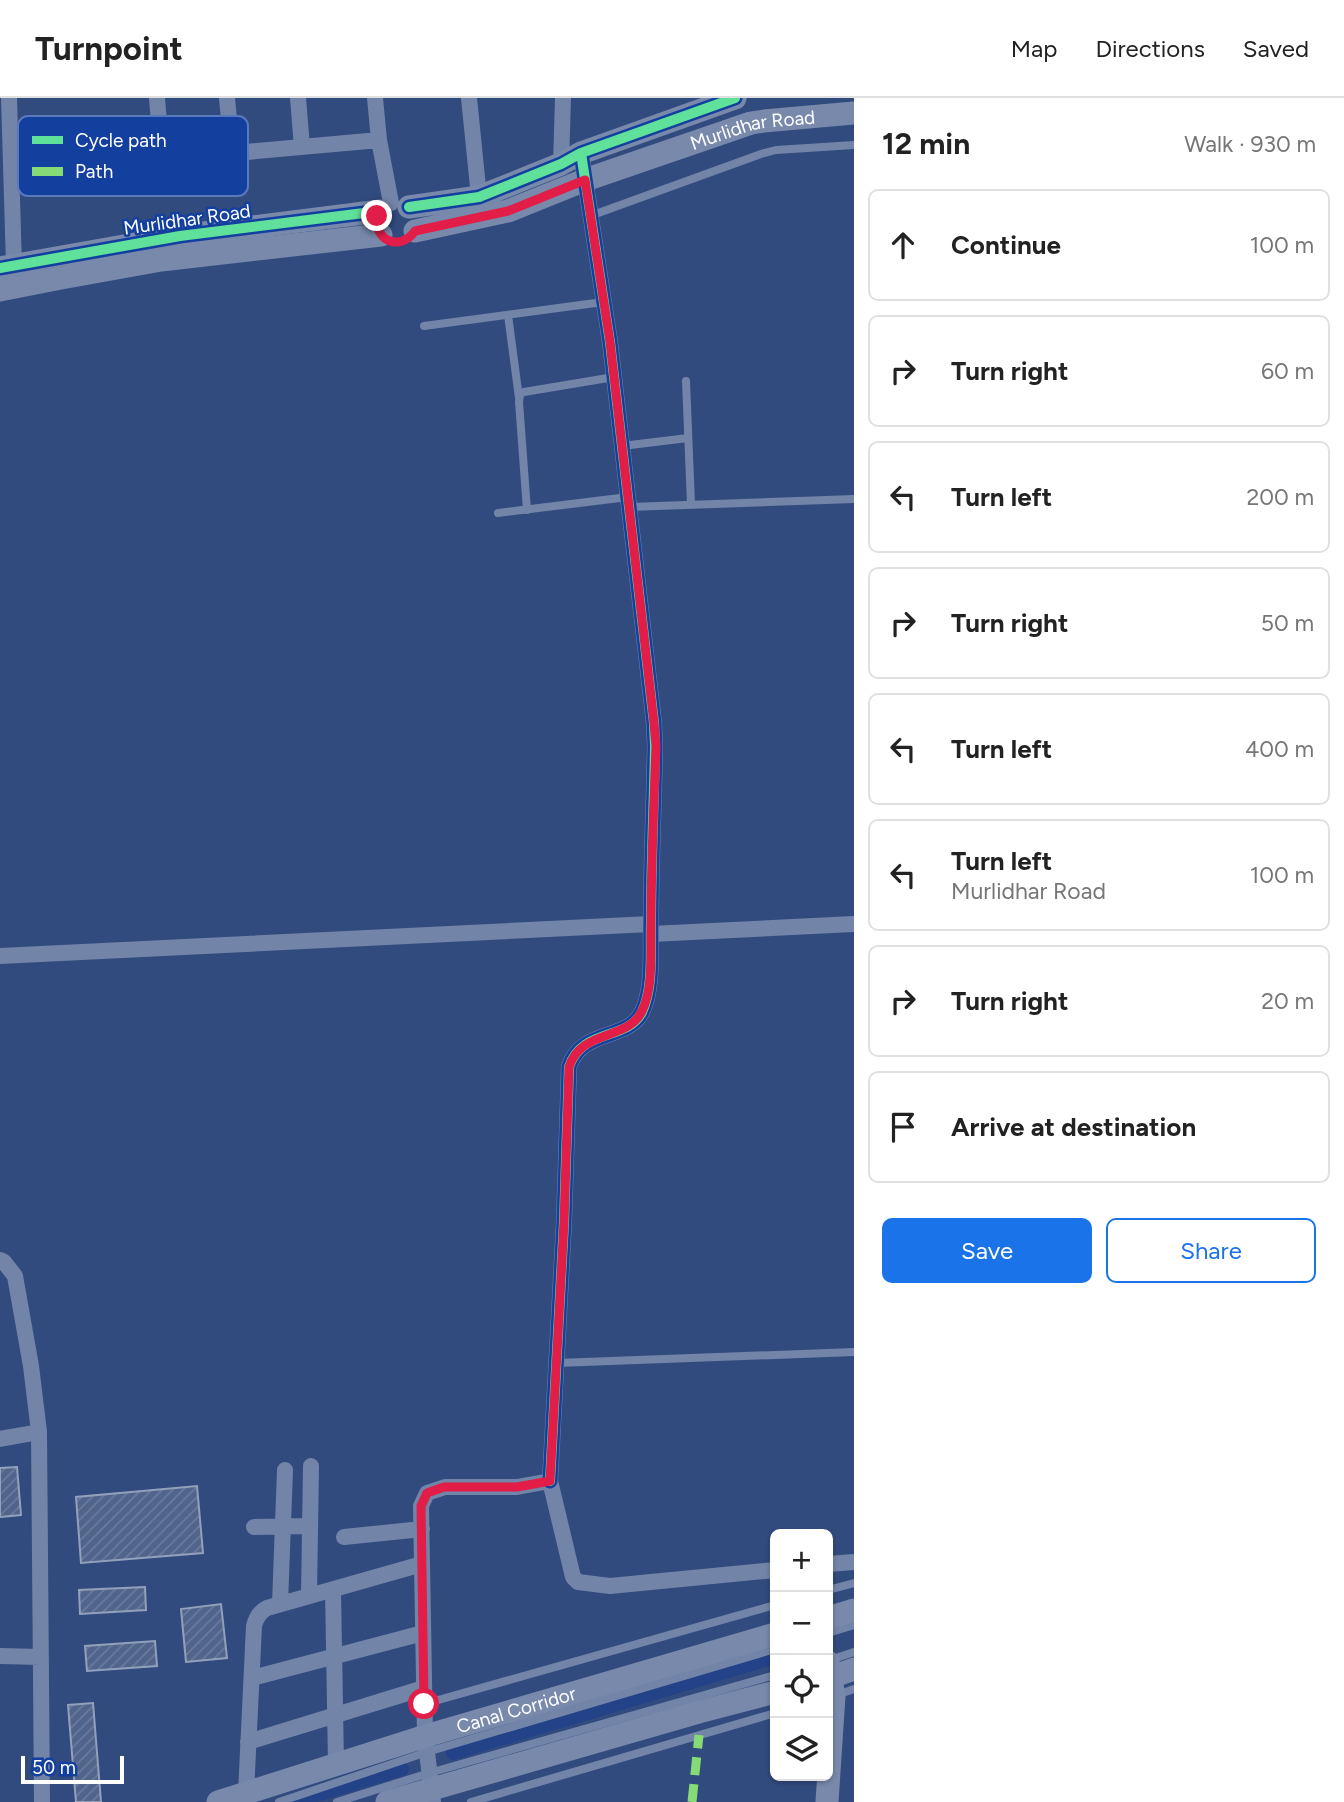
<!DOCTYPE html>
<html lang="en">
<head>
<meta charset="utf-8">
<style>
  body { margin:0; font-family:Figtree,sans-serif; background:#f6f6f6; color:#222 }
  .controls { position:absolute; right:21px; bottom:21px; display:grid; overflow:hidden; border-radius:10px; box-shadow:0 2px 5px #0004 }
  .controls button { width:63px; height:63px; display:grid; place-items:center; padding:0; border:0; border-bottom:2px solid #e0e0e0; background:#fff; color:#222; font:35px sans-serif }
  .scale { position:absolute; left:21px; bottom:18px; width:103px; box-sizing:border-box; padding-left:7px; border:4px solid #fff; border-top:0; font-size:19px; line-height:24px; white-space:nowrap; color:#fff; -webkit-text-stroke:5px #133f9e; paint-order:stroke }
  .stop { position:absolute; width:21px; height:21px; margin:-16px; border:5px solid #e11d48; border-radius:50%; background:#fff }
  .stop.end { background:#e11d48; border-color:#fff; box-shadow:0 2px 7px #0008 }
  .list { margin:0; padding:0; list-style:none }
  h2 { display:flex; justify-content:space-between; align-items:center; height:91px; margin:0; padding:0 28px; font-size:30px }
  h2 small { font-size:23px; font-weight:400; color:#767676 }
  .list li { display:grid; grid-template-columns:46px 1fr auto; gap:21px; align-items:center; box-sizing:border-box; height:112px; margin:0 14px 14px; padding:0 14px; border:2px solid #e0e0e0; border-radius:10px }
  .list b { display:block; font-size:26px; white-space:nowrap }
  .list p { margin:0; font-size:23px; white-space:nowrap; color:#767676 }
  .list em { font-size:23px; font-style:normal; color:#767676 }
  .actions { display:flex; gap:14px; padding:21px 28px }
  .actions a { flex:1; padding:16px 0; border:2px solid #1a73e8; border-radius:10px; text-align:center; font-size:24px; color:#1a73e8 }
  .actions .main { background:#1a73e8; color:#fff }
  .icon { flex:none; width:38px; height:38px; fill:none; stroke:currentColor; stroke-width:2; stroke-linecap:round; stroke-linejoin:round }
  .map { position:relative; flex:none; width:854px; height:1704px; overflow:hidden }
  header { display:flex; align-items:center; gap:42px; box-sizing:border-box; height:98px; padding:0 35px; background:#fff; border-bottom:2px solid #e0e0e0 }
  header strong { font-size:33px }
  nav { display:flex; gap:38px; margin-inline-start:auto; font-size:24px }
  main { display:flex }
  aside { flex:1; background:#fff }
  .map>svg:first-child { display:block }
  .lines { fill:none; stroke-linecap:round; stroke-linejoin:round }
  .canal { stroke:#234288; stroke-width:14 }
  .building { fill:url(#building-hatch); stroke:#92a0bc; stroke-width:2 }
  .lane { stroke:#7284a8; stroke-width:8 }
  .street { stroke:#7284a8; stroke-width:16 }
  .secondary { stroke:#7889ac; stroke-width:23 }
  .quiet { stroke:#86db77; stroke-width:9; stroke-dasharray:18 9; stroke-linecap:butt }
  .cycleway-casing { stroke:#133f9e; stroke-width:15 }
  .cycleway { stroke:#60e19b; stroke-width:10 }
  .route { stroke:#e11d48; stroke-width:9 }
  .labels { text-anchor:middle; stroke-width:5; stroke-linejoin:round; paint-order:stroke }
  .street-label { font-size:19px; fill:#fff; stroke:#133f9e }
  .key { fill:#133f9e; stroke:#5a79bb; stroke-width:2 }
  .key-label { font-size:19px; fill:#fff }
</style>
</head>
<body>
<header>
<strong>Turnpoint</strong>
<nav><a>Map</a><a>Directions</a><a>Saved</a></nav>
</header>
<main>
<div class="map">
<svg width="854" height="1704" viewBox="0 0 854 1704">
  <defs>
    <pattern id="building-hatch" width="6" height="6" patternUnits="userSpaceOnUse" patternTransform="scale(1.75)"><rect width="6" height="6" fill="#50648c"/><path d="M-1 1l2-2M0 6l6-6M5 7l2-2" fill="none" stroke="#6a7b9d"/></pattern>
  </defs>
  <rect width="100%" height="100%" fill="#324b7e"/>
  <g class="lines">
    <path class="canal" d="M453,1655L775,1559
      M293,1704L402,1671"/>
  </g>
  <path class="building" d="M17,1369L21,1417L0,1419V1370Z
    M197,1388L203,1455L81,1465L76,1399Z
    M145,1489L146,1512L80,1516L79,1492Z
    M221,1506L227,1560L186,1564L181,1511Z
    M155,1543L157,1568L87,1573L85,1548Z
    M93,1605L101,1704H76L68,1607Z"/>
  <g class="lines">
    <path class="lane" d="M590,118L761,56L776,52L854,47
      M508,217L519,300
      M424,228L603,204
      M686,283L691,406
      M622,348L688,340
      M629,409L854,401
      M527,412L519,304L520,296L524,294L614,279
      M498,415L628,399
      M557,1265L854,1254
      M828,1492L854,1485
      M828,1535L854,1527
      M830,1562L854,1554
      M837,1597L854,1591
      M424,1606L775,1507
      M279,1704L427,1654L775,1551
      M337,1704L429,1675L775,1577
      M471,1704L775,1615"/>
    <path class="street" d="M9,0L14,167
      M157,0L159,25
      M227,0L232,55
      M298,0L302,49
      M375,0L379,42L391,105
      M469,0L479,99
      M180,60L379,42
      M561,66L563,0
      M651,836L854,826
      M0,858L650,826
      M0,1162L4,1164L15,1178L31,1268L39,1334L42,1704
      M0,1341L39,1334
      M550,1383L564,1124L569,969C581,930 628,943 642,914C654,889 650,851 651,824C651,765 654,706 655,648L654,625L610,244L581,55
      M254,1429L310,1428
      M344,1439L422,1431
      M828,1466L854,1464
      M333,1491L336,1667
      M309,1498L311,1368
      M280,1506L285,1372
      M0,1558L41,1559
      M252,1580L423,1535
      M248,1644L424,1590
      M246,1695L254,1528C256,1520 259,1514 267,1510L422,1466
      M433,1704L425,1638L421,1408L427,1395L445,1389H517L550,1383L573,1479L578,1484L610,1488L775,1472"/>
    <g class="secondary">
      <path d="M409,109L479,99L561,66L581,55L735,0"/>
      <path id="s1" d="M415,133L508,113L585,82L751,25L764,23L854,15"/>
      <path d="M0,170L180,138L380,113"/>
      <path d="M0,192L61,180L161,162L381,137"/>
      <path d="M828,1520L854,1512"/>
      <path d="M828,1580L854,1571"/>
      <path id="s2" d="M218,1704L429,1637L775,1536"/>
      <path d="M387,1704L699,1614L775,1594"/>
      <path d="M827,1704L834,1598L828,1564"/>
    </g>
    <path class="quiet" d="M692,1704L699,1637"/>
    <g class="cycleway-casing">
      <path id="cycleway" d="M409,109L479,99L561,66L581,55L735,0
        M0,170L180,138L380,113
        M550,1383L564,1124L569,969C581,930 628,943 642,914C654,889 650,851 651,824C651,765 654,706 655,648L654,625L610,244L581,55"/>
    </g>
    <use href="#cycleway" class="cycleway"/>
  </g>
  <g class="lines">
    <path class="route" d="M377,118C374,143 400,154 415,133L508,113L585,82L610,244L654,625L656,648C654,706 651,765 651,824C650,851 654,889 642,913C628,943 581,931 569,969L564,1124L550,1383L517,1389H444L427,1395L421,1408L424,1606"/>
  </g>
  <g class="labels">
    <g class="street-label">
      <text dy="7" stroke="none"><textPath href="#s1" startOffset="354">Murlidhar Road</textPath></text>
      <text transform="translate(187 121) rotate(-8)" y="7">Murlidhar Road</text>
      <text dy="7" stroke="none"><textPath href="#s2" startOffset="312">Canal Corridor</textPath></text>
    </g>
  </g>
  <rect x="18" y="18" width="230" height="80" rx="10" class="key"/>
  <rect x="32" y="38" width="31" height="8" fill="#60e19b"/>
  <rect x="32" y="69" width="31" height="9" fill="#86db77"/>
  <g class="key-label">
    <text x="75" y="49">Cycle path</text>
    <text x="75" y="80">Path</text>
  </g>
</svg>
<div class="controls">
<button>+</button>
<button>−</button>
<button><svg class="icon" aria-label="locate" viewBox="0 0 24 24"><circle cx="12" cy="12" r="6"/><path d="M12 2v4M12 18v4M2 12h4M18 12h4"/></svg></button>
<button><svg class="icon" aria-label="layers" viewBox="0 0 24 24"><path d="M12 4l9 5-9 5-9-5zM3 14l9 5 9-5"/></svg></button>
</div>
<div class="scale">50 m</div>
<div class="stop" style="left:424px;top:1606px"></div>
<div class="stop end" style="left:377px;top:118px"></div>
</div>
<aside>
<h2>12 min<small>Walk · 930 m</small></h2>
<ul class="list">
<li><svg class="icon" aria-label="ahead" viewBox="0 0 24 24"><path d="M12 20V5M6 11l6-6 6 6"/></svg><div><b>Continue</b></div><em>100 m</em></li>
<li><svg class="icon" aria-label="right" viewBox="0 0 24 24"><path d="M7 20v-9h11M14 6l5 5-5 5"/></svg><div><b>Turn right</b></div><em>60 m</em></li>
<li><svg class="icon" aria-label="left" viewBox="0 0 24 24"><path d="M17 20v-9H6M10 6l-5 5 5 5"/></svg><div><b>Turn left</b></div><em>200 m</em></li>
<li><svg class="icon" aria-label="right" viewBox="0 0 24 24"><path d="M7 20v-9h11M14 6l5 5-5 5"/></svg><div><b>Turn right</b></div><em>50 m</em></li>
<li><svg class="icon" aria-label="left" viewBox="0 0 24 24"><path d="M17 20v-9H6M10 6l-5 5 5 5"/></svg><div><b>Turn left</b></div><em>400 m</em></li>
<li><svg class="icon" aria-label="left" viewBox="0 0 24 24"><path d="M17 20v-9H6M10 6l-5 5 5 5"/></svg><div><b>Turn left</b><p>Murlidhar Road</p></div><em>100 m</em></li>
<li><svg class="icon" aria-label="right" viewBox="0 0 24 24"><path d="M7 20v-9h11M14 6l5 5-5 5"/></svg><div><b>Turn right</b></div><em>20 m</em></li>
<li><svg class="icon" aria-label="arrive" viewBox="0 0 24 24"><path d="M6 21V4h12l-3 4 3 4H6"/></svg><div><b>Arrive at destination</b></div></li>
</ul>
<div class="actions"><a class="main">Save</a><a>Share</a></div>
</aside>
</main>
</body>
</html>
